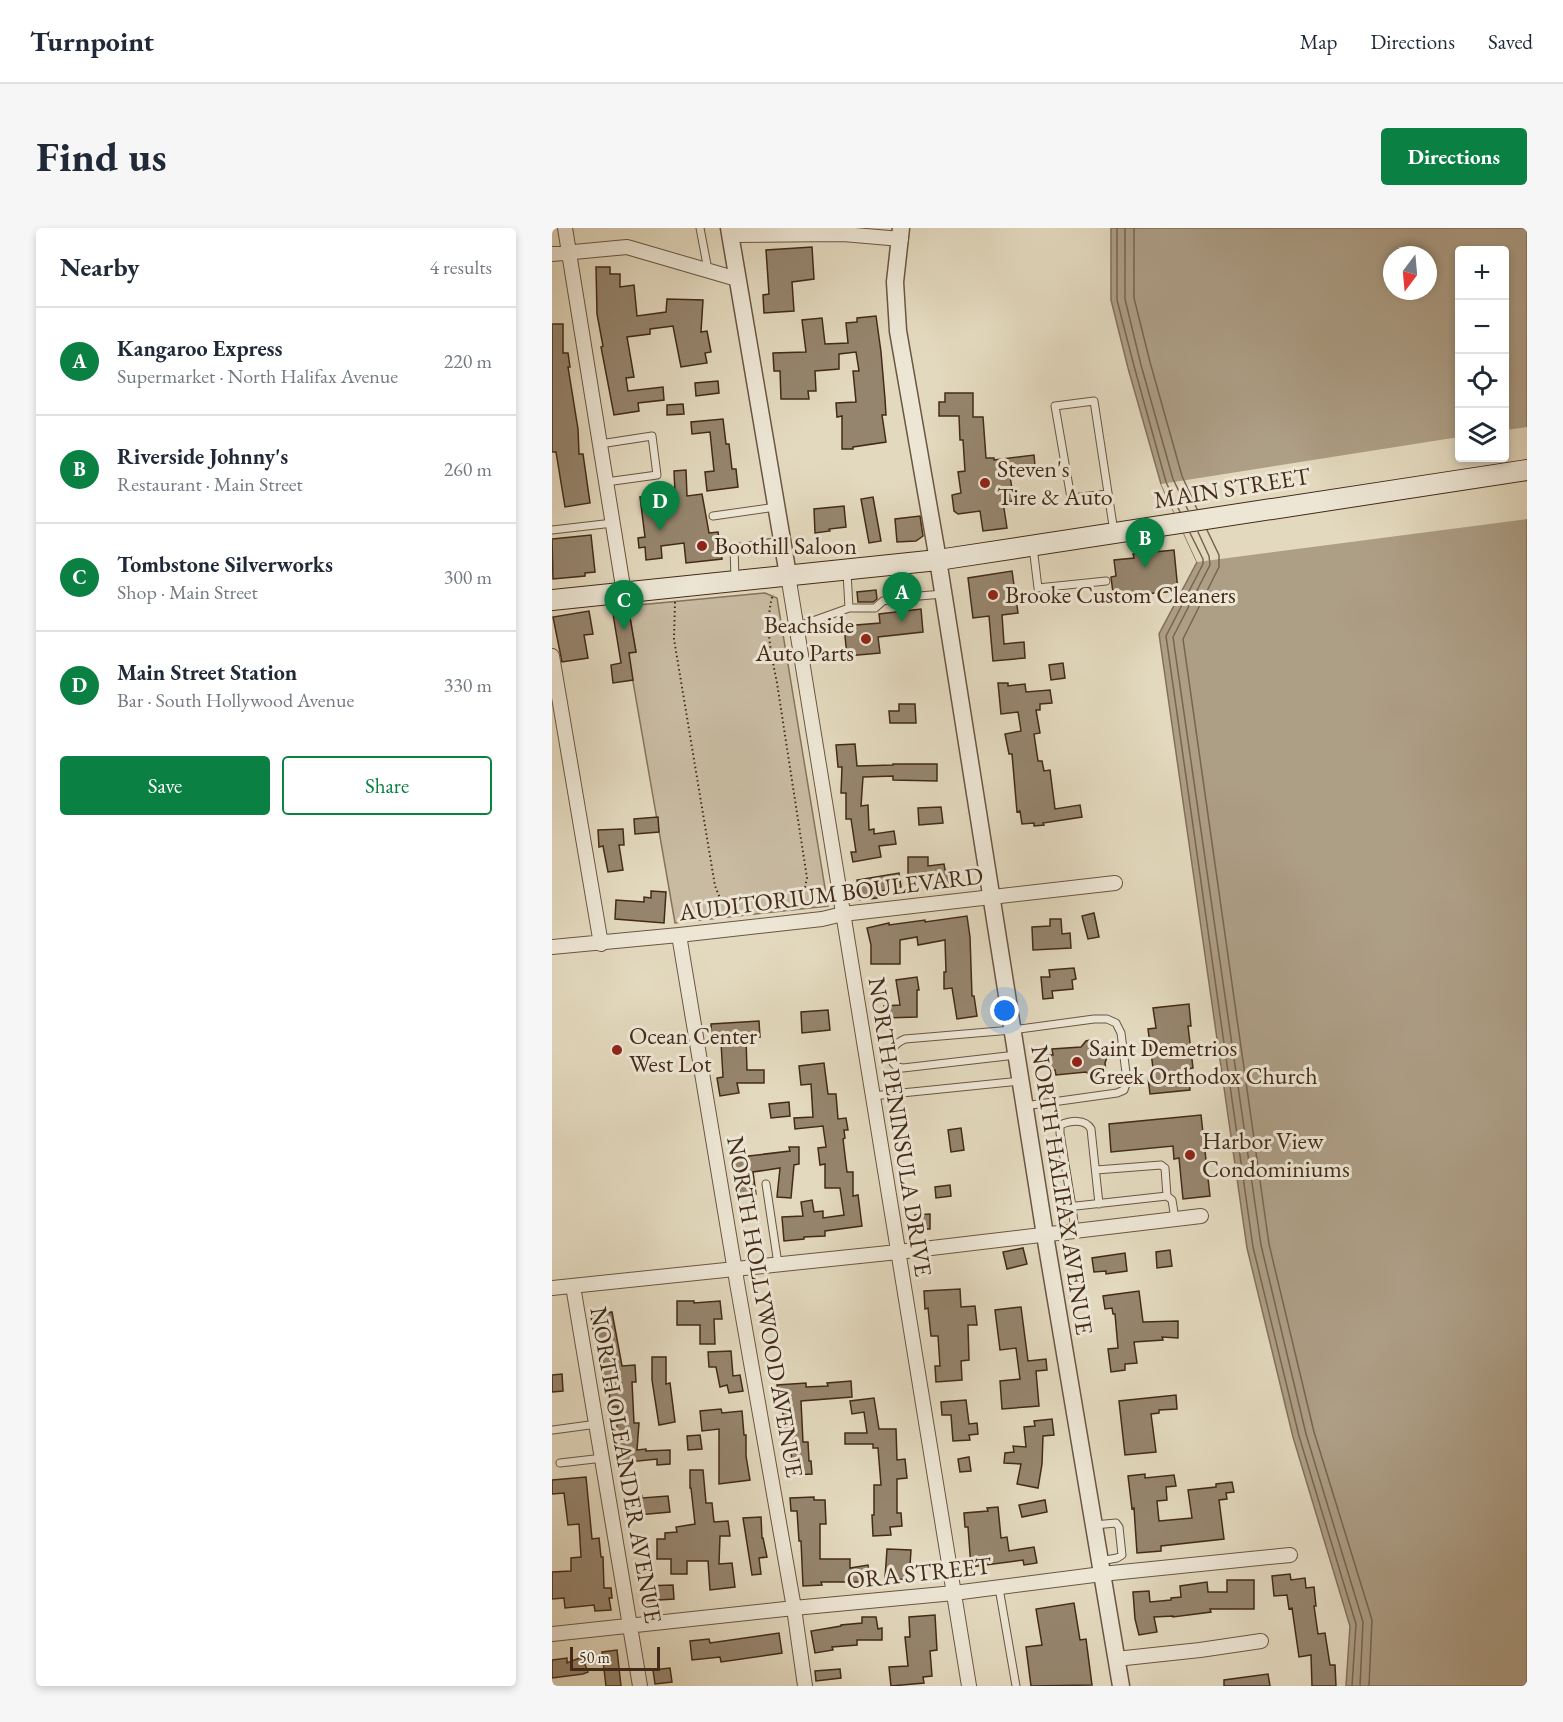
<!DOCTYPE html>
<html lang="en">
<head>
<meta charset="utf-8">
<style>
  body { margin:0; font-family:"EB Garamond",serif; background:#f6f6f7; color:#1f2937 }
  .controls { position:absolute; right:18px; top:18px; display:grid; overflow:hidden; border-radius:6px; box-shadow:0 3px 9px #0003 }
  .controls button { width:54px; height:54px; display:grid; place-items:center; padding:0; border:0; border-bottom:2px solid #e0e1e3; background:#fff; color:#1f2937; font:30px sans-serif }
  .compass { position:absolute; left:831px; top:18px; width:54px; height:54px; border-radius:50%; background:#fff; box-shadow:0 3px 9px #0003; rotate:196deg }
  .scale { position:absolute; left:18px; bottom:15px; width:90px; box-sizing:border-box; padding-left:6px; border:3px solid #432b18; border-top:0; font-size:16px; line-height:21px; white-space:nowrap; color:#432b18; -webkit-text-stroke:4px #ede6d5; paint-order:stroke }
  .you { position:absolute; left:453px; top:783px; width:21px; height:21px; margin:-15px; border:4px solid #fff; border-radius:50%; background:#1a73e8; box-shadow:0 0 0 9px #1a73e833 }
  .badge { display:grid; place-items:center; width:39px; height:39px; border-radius:50%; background:#0b8043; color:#fff; font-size:20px; font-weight:700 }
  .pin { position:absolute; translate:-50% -50px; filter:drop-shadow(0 2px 3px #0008) }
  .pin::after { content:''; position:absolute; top:32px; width:21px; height:18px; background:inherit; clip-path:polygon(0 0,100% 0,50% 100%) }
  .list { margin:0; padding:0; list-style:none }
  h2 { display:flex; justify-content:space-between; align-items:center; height:78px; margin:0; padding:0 24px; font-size:26px }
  h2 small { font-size:20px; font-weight:400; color:#747a83 }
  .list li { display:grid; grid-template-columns:39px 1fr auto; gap:18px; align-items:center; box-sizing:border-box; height:108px; padding:0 24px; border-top:2px solid #e0e1e3 }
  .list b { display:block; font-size:22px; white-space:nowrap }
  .list p { margin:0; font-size:20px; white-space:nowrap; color:#747a83 }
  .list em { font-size:20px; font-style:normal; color:#747a83 }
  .actions { display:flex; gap:12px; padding:18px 24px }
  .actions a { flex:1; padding:14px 0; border:2px solid #0b8043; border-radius:6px; text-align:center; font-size:21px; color:#0b8043 }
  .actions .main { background:#0b8043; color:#fff }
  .icon { flex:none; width:33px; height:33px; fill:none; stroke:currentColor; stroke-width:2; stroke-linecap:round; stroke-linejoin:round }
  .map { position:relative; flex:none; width:975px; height:1458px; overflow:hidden; border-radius:6px }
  header { display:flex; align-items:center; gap:36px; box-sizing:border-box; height:84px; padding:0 30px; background:#fff; border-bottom:2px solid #e0e1e3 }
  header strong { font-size:28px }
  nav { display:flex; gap:33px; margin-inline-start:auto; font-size:21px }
  .intro { display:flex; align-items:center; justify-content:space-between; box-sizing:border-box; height:144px; padding:0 36px }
  h1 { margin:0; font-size:42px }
  .button { padding:15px 27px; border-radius:6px; background:#0b8043; color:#fff; font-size:21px; font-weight:700 }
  main { display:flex; gap:36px; padding:0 36px }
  aside { flex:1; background:#fff; border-radius:6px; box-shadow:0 3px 9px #0003 }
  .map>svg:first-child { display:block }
  .green { fill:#c8bba2; stroke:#86735d; stroke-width:1.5 }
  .water { fill:#ad9e86; stroke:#83705a; stroke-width:1.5; fill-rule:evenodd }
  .pier { fill:#e3d9be }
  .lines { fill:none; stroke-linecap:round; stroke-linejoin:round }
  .shore { stroke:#78644f; stroke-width:1.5 }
  .building { fill:#96856e; stroke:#432b18; stroke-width:1.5 }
  .service-casing { stroke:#6b5642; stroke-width:9 }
  .minor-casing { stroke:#6b5642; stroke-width:16 }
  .tertiary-casing { stroke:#6b5642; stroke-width:19 }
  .secondary-casing { stroke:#432b18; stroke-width:22 }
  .path { stroke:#432b18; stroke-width:2; stroke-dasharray:1.5 3; stroke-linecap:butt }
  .service { stroke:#ede6d5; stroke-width:7 }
  .minor { stroke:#ede6d5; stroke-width:14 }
  .tertiary { stroke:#ede6d5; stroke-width:16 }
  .secondary { stroke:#ede6d5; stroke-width:20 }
  .poi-dot { fill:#8f2418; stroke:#ede6d5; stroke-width:2 }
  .labels { text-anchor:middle; stroke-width:6; stroke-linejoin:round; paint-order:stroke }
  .poi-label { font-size:24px; fill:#432b18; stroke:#ede6d5; text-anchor:start }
  .street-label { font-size:24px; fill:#432b18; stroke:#ede6d5 }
</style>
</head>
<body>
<header>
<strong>Turnpoint</strong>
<nav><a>Map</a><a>Directions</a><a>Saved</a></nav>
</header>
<div class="intro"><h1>Find us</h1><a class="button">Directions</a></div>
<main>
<aside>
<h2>Nearby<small>4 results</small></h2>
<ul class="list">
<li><span class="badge">A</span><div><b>Kangaroo Express</b><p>Supermarket · North Halifax Avenue</p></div><em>220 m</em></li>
<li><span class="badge">B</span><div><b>Riverside Johnny's</b><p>Restaurant · Main Street</p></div><em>260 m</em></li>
<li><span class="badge">C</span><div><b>Tombstone Silverworks</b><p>Shop · Main Street</p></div><em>300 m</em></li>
<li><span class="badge">D</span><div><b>Main Street Station</b><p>Bar · South Hollywood Avenue</p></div><em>330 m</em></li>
</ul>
<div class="actions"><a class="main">Save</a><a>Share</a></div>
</aside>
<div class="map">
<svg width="975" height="1458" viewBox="0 0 975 1458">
  <rect width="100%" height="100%" fill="#e3d9be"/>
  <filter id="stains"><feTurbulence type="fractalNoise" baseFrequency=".00333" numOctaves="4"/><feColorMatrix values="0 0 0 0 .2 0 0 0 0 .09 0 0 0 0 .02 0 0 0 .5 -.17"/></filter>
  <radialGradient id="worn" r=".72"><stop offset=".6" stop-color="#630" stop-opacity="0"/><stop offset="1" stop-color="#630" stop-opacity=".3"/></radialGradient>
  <path class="green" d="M213,365L225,370L276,678L123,695L76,425L84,424L76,378Z"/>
  <path class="water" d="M559,0H975V1458H794L798,1398L741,1209L695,1020L607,406L645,334L609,256L576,140L559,72ZM908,22H952V230H908ZM840,27H876V63H840Z"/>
  <path class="pier" d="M975,199V291L645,334L609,256L907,209L908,230H952L953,202Z"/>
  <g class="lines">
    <path class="shore" d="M565,0V72L582,138L614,254L628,284
      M573,0V71L589,137L621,251L636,282
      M582,0V70L598,134L630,248L645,281
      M655,302L667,327V339L631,411L717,1016L762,1204L820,1392L817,1458
      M646,304L657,328L658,337L621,409L709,1017L754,1206L811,1394L808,1458
      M638,305L651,331V336L614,408L701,1019L747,1208L804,1396L800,1458"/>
  </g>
  <path class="building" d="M260,19L262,51L240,54L242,83L212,85L211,67L217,66L214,22Z
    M44,39H58V46H68V59L82,57L85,88L114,84L115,71L151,72L149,104L155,103L159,124L153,125L155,135L129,139L121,98L98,101V106L75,109L82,149L74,150L76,163L111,159L112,172L86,175L87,183L62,187L49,119L51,118L45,86Z
    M324,88L329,124L333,171L334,187H330L334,214L301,219V221H290V188L285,189L284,175L304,174L301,143H307L304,124L287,126V141L263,143L264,163H256L257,171H229L228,143H222L221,125L254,124L250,92L270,90L273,116L296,115L294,95L305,94V90Z
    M0,96H11V125H16L18,139H16L26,201L27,226H31L38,275L13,279L4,224H0Z
    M166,153L167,165L144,168L143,155Z
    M393,165H421V189H431L434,230H442V232L482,227L483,238L457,242L462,273L451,274L455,300L431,303L428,283L406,286L402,283L400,267L409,265L406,244L413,243L411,212H408L407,188H387V174H393Z
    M131,176L132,186L115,187V177Z
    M171,191L174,216H177L180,241H184L186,259L155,263L153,244L162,243L158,204L140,206L139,194Z
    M134,242L135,268L150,266L157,305L166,304L170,331L134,335L132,315L109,318L110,330L94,332L93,319L87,320L86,310L93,309L88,269L123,265L122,243Z
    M321,269L329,313L317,315L309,271Z
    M292,278L294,299L277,301L278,303L263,305L262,281Z
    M368,288L371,308L364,313L345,314L343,291Z
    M39,307L43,344L33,345V348L1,351L0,311Z
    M622,322L626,363L568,368L567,364L561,365L559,349L564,348L562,332L582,330L581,326Z
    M460,343L466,385L450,387L452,416L472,414L473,430L441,433L437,388L421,390L416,350Z
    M324,362L325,371L321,374H306L305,364Z
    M76,378L84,424L77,425L81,452L61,455L59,437L69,435L60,380Z
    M369,381L371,404L326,409L328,425L295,428L292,398L328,395L327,386Z
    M37,383L41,406L32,407L36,430L10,434L1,389Z
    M511,435L513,450L499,452L497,437Z
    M446,455H456V458L473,456L474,464L498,462L500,475L488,476V482H484L488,505L482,506L486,533H490L492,543L498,542L503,581L528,577L530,589L491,595L492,597L482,598V595L470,596L468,583L465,584L460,526H457L453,506L469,503L466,484L449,486Z
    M347,476H363L364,495H338L337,483H347Z
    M303,516L305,538L341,537V536H385V553L341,552V548L311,549L309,578L316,577L317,602L322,601V606L342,603L344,616L327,618L329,629L301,634L299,624H304L299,591H294V565H289L290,539H286L284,517Z
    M389,579L391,595L367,597L366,580Z
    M106,589L107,604L83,606L82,591Z
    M71,601L72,617H67L71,642L56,644L51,618L47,619L46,602Z
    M356,629H376V638L392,636L393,642L405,641L407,658L392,660L391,648L381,649V646H356Z
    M347,645L349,659L324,664L325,670L308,672L305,652Z
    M99,663L114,664L112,695L63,691L64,672L92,674V669L99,670Z
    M542,685L547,709L536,711L530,688Z
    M415,688L418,709L420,768H422L425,788L405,791L400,760L392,761V744H394L393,712L366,717L365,709L348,712V736H319V717L315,700L337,695V697L373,692V694Z
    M498,691H509L510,706L518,705L519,720L481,722L480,699L498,698Z
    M522,740L524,751L520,752L521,761L500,763L501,770L491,771L489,749H498L497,742Z
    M365,749L367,762H365V789L333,790L332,778L348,777L344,752Z
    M637,776L639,798H636L641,840L636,841L638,862L598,866L596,849L602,848L596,801L604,800L601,780Z
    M276,782L278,802L250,805L249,784Z
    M207,793L208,809L194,810L195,842H212V855H185L187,865L168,868L165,850L171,849L169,814L160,815L159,796Z
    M538,812L542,818L550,817L551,825L554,826L555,829L553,835L554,843H548L543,849H540L534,844L504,847L503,842L496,843L495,827H501L500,821L529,819L534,813Z
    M272,835L276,866H284L286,891L294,890L296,902H292L293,910L291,911L295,944H301V968L306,967L310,998L273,1003V1008L252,1009V1011L232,1013L230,989L251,988L249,974L260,972L262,984L271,983V990L292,987L288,960H273V936L268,937L266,920L274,919L271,898L243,901L242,890L261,889L259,856L249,857L247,838Z
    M237,874L238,888L219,890L217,876Z
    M649,887L658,968L631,971L627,930L622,931L621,918L559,924L557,896Z
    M409,900L412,922L399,924L396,902Z
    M237,919H247V936L242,937L239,970L225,969L228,940L201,944L204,966L185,969L180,930L238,923Z
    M398,957L399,968L384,970L383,959Z
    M378,986V1001H363V987Z
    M471,1020L475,1036L455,1041L451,1024Z
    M618,1022L620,1038L605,1040L604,1024Z
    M573,1025L575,1043L554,1046V1043L542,1044L540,1030Z
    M408,1061L409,1079L423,1078L425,1097H416L417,1132L409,1133L410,1152L384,1154L383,1138H388L386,1108H379L376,1080L373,1081L372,1063Z
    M587,1063L591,1094L626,1093V1110L610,1109L611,1112L582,1114L585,1135L573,1136V1142L559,1144L556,1121L566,1120L563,1086H561L560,1080L553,1081L551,1068Z
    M125,1073H142V1075L168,1073L170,1091H162L163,1116H148V1097H125Z
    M469,1079L476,1133L494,1131L495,1142L484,1143L487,1178L450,1181L448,1153L468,1151L464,1120L448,1122L443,1082Z
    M60,1084L70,1138L83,1137L84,1154H80L82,1195H87L85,1222L94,1221V1223L118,1222V1236L105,1237V1231L67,1235L64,1218L66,1179H58L57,1157H51L49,1140H52L45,1101H41L39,1088Z
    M179,1123L181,1148L188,1147L191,1163L177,1165L175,1157L168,1159L164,1139H157L156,1124Z
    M100,1129H114V1156L118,1155L123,1194L107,1197L100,1152Z
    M10,1146L11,1163L0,1164V1147Z
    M299,1153L300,1169L249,1173L251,1214H256L257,1233H259L260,1246L237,1247L236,1238H240L238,1203H232L230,1173L227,1174L225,1157L254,1155V1159L276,1158L275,1155Z
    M624,1167L625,1181L607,1182V1185L599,1186L604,1224L573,1227L567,1173Z
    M322,1170L327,1201H344L345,1232L353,1231L355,1250L345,1251V1285H349L350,1298L338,1299L339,1307L321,1308L320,1287H322V1257H329L326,1220H321V1216H293V1205H315L312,1184L300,1186L298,1173Z
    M414,1172L417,1196L425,1195L426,1206L417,1207L418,1212L401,1213L399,1187H390L389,1174Z
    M169,1181L170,1185L190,1183L192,1207H194V1228L198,1252L167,1256V1201L150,1203L148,1183Z
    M500,1191L502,1207L491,1208L490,1236L486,1260L465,1256L469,1236L452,1235L453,1225L462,1224L461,1218L474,1219L472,1199L483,1198L482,1193Z
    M148,1207L150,1221L136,1222L135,1208Z
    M417,1229L419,1243L408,1244L406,1231Z
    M138,1242H151L154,1275H160L162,1294L176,1293L178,1308H168L167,1336L180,1335L183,1359L158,1362L156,1333H135V1346H119V1331H105V1311H113V1305L125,1304L124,1299L143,1296L139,1260H138Z
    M593,1246V1250L622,1247L624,1258L614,1259L615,1272L605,1273L607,1293L640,1290L636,1262L664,1259V1256L680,1254L682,1264L674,1265L675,1271L667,1272L672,1311L609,1318V1323L585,1325L582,1280L580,1281L576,1248Z
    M34,1249L40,1311L47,1310L49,1329H51L52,1360H59L60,1370H57L59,1382L43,1383L42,1377L13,1380L12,1370L0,1371V1344L19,1343V1330L29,1329L27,1296L16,1297L12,1265L0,1266V1252Z
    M80,1268H90V1270L116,1268L118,1284L86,1287L85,1278H80Z
    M262,1269V1272H273L274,1296H268V1331H298V1340L316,1337L319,1357L308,1359L307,1354H269L270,1357L251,1358L249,1313H247L245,1283H239L238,1270Z
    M493,1272L495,1284L470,1289L467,1277Z
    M446,1279L449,1310L455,1309L457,1323L482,1319L485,1335L472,1337L471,1332L419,1339L416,1299H413L412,1285L436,1283L435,1280Z
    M209,1289L210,1310H211L215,1329L207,1330L209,1346L200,1347L191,1290Z
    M335,1321L359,1322L357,1352L333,1350Z
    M738,1346L739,1352L753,1350L754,1360L762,1359L764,1378H762L766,1406L773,1405L778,1437H783L784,1458H760L759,1427L747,1429L740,1380L737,1381L735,1367L722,1368L720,1348Z
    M675,1352H702V1381H658L659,1384L621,1389V1388L602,1389L605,1404L587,1407L583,1391L581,1364L597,1363L598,1374L619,1372V1370L629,1369L628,1358L655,1354L656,1364H675Z
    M121,1357L122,1371L91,1373L90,1358Z
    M522,1375L528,1412L534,1411L540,1457L479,1458L474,1419L490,1417L484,1381Z
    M383,1387L385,1422L378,1423L380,1448L371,1449L372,1455L339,1458L337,1439L356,1438L353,1409H358L357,1389Z
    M310,1389H324L326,1401L330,1400V1412H305V1417L280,1419L281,1422L263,1425L259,1403L289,1398V1397L310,1395Z
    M227,1405L230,1425L169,1434L168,1429L140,1432L138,1413L157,1411L158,1415Z
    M65,1422L69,1458H54L50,1424Z
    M30,1429L36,1444L31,1446L0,1450V1432L15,1430V1435Z
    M118,1440L120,1454L103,1456L101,1442Z
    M288,1441L289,1450L264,1453L263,1443Z
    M716,1446L718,1458H672V1452Z"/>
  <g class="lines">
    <g class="service-casing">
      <path id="service" d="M148,0L156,42
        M48,216L100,208L105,247L54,254
        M556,266L519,270L503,178L542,173L562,304
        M161,288L224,279
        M0,302L61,295
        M481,319L486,360L554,353
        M343,339L344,370
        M295,344L297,380
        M183,350L182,320L230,313
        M244,399L297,380H323L331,373L344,370L391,366
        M464,827L351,840L345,839L341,835C338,823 341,816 353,811L460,802L542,791H555L564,795L569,805L575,853L572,862L565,865L472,878
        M320,868L468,853
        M544,942L609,937L613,940L615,968
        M214,956L226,1036
        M520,979L508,905V897C518,893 533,890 539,901L547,976
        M523,1003L520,979L524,978L615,968L620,972L623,991
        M1,1202L45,1196
        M8,1235L51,1230
        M542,1297L564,1295L567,1299L570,1327L565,1330L548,1333
        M447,1360L464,1458"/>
    </g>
    <g class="minor-casing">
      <path id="minor" d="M13,0L72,365
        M178,7L291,6L349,11
        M0,26L75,19L185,51
        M236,347L417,1458
        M0,428L49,716
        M127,707L185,1055L242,1380L253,1458
        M0,719L127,707L270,691L291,686L563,655
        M21,1058L88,1458
        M0,1060L346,1024L649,988
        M0,1406L242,1380L402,1365L550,1346L738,1327
        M564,1431L648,1422L709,1413"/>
    </g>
    <g class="tertiary-casing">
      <path id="tertiary" d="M177,0L236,347
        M349,0L343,54L346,103L386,332L493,1007L569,1458"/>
    </g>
    <g class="secondary-casing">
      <path id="secondary" d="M0,372L386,332L975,242"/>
    </g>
    <path class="path" d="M123,374L122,411L163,658L168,670L176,671L244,665L253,659L255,650L225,455C219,425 212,396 221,366"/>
    <use href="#service" class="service"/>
    <use href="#minor" class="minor"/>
    <use href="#tertiary" class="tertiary"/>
    <use href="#secondary" class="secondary"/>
  </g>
  <g class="poi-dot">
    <circle cx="433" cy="255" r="6"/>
    <circle cx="150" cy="318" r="6"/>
    <circle cx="441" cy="367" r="6"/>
    <circle cx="314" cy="411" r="6"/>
    <circle cx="65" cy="822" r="6"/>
    <circle cx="525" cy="834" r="6"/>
    <circle cx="638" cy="927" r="6"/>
  </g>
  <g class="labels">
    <g class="poi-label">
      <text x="445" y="249">Steven's<tspan x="445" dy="28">Tire &amp; Auto</tspan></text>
      <text x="162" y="326">Boothill Saloon</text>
      <text x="453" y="375">Brooke Custom Cleaners</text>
      <text x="302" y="405" text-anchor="end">Beachside<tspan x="302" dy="28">Auto Parts</tspan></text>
      <text x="77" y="816">Ocean Center<tspan x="77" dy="28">West Lot</tspan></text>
      <text x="537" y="828">Saint Demetrios<tspan x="537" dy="28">Greek Orthodox Church</tspan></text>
      <text x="650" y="921">Harbor View<tspan x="650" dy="28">Condominiums</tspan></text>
    </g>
    <g class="street-label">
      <text transform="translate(680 260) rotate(-9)" y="8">MAIN STREET</text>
      <text transform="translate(279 666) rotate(-7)" y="8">AUDITORIUM BOULEVARD</text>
      <text transform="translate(348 899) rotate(81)" y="8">NORTH PENINSULA DRIVE</text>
      <text transform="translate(510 962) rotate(81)" y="8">NORTH HALIFAX AVENUE</text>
      <text transform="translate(213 1079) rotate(80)" y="8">NORTH HOLLYWOOD AVENUE</text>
      <text transform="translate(74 1237) rotate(80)" y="8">NORTH OLEANDER AVENUE</text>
      <text transform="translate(367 1345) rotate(-6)" y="8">ORA STREET</text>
    </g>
  </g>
  <rect width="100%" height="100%" filter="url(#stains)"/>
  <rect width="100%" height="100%" fill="url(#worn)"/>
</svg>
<div class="controls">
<button>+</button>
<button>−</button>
<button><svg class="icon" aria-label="locate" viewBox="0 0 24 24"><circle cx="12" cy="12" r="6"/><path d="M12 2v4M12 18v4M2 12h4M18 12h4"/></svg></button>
<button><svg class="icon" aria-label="layers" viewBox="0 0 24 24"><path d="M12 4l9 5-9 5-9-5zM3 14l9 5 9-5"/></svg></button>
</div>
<svg class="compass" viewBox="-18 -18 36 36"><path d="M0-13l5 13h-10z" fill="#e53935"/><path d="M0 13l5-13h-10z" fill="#747a83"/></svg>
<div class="scale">50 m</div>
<div class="you"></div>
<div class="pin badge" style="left:350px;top:394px">A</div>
<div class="pin badge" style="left:593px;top:340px">B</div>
<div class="pin badge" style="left:72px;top:402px">C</div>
<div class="pin badge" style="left:108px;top:303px">D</div>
</div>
</main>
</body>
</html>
